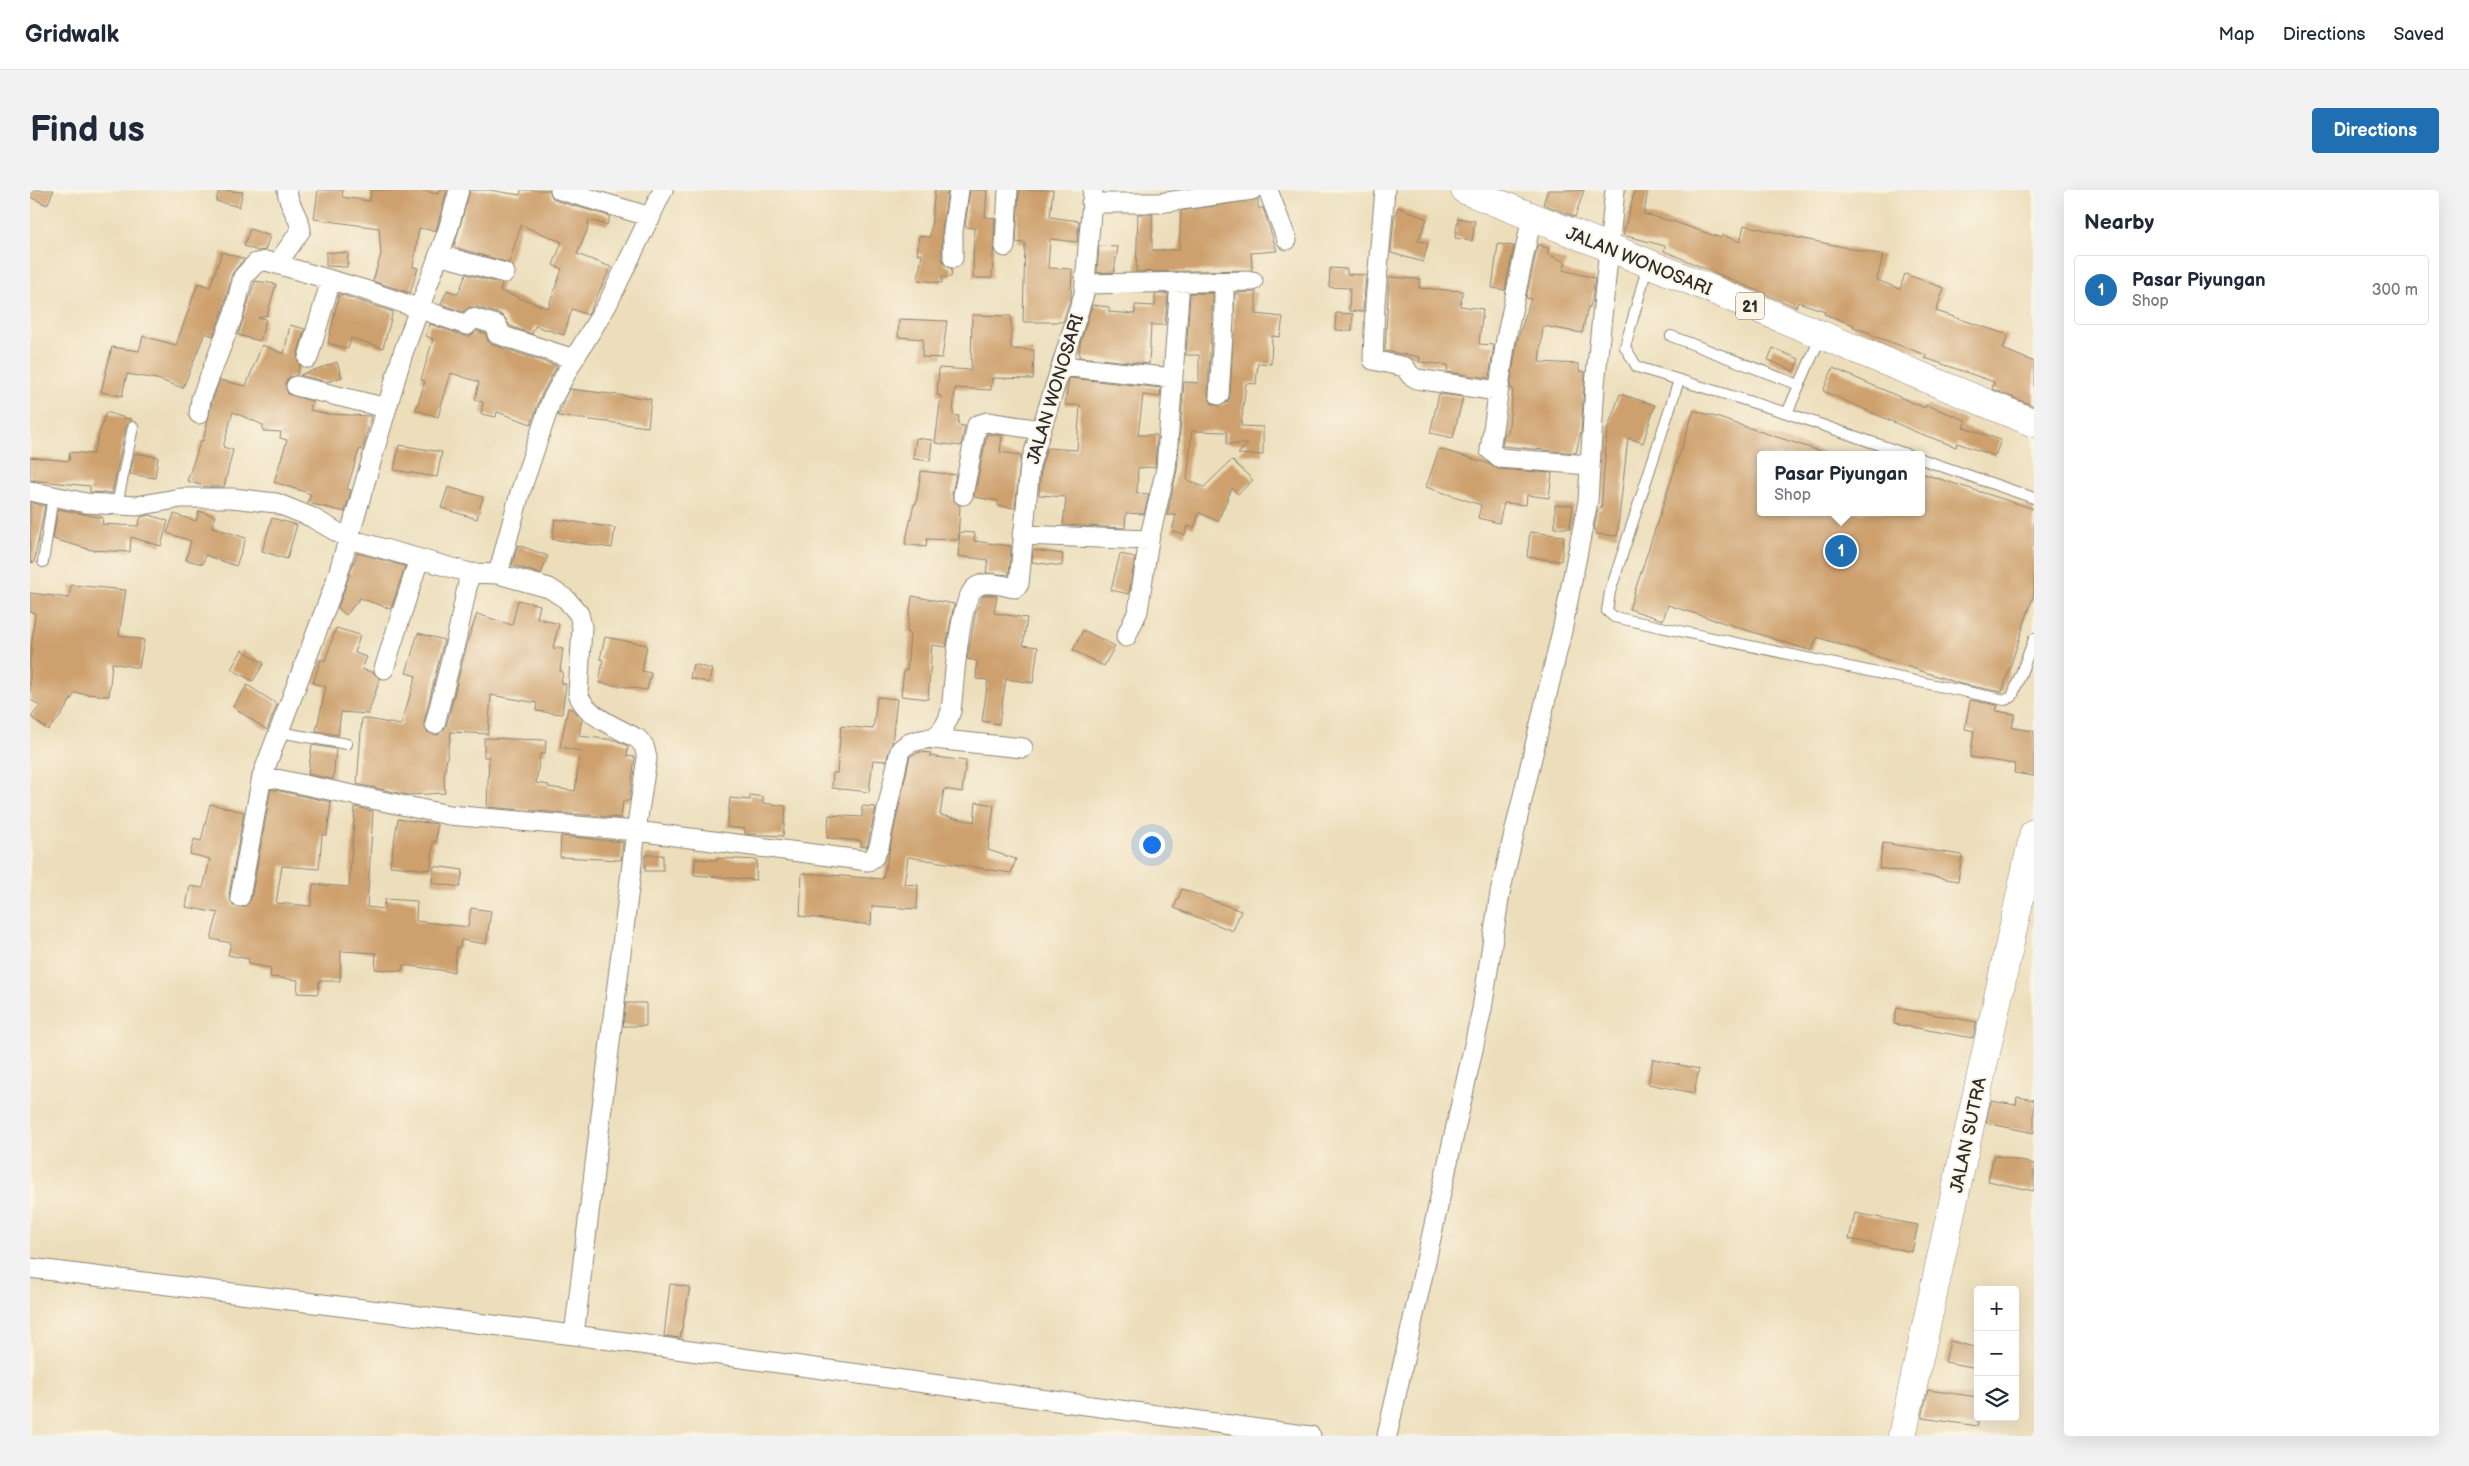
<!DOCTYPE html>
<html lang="en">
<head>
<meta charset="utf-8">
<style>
  body { margin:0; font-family:"Balsamiq Sans",sans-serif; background:#f2f2f3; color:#1f2937 }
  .controls { position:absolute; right:15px; bottom:15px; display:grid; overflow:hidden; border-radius:5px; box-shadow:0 5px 20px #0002 }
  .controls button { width:45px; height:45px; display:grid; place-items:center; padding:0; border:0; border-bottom:1px solid #e0e1e3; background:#fff; color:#1f2937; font:25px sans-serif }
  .you { position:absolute; left:1121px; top:654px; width:18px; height:18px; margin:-12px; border:4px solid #fff; border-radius:50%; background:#1a73e8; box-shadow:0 0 0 8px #1a73e833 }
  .badge { display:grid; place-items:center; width:32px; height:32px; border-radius:50%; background:#1f6fb2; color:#fff; font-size:16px; font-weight:700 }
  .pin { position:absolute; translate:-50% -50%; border:2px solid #fff; box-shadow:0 1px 5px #0006 }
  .popup { position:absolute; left:1727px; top:261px; width:168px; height:65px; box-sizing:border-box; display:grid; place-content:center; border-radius:5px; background:#fff; filter:drop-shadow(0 1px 4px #0005); font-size:16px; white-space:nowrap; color:#747a83 }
  .popup b { font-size:19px; color:#1f2937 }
  .popup::after { content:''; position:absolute; left:50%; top:100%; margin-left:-10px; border:10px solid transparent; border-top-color:#fff }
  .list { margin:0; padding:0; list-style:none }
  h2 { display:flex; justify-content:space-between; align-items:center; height:65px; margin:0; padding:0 20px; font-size:21px }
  h2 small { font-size:16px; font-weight:400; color:#747a83 }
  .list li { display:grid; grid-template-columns:32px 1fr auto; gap:15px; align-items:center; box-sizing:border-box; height:70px; margin:0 10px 10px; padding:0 10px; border:1px solid #e0e1e3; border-radius:5px }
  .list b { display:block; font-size:19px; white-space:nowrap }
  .list p { margin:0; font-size:16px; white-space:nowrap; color:#747a83 }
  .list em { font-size:16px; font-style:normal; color:#747a83 }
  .icon { flex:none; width:28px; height:28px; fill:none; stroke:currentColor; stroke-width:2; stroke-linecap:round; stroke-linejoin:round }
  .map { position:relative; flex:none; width:2004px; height:1246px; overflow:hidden; border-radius:5px }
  header { display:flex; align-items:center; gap:30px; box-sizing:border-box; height:70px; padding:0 25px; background:#fff; border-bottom:1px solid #e0e1e3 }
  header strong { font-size:24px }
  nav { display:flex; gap:28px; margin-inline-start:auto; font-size:18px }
  .intro { display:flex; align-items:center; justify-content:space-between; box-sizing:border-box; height:120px; padding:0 30px }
  h1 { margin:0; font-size:35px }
  .button { padding:12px 22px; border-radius:5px; background:#1f6fb2; color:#fff; font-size:18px; font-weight:700 }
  main { display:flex; gap:30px; padding:0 30px }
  aside { flex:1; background:#fff; border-radius:5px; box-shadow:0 5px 20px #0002 }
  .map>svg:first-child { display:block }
  .building { fill:#cda06d }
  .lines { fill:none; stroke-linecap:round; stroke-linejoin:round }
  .lane-casing { stroke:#8c8473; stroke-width:12 }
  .street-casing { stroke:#8c8473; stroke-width:21 }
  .secondary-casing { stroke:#8c8473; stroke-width:29 }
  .highway-casing { stroke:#8c8473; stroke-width:29 }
  .lane { stroke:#fff; stroke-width:10 }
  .street { stroke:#fff; stroke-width:19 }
  .secondary { stroke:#fff; stroke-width:28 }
  .highway { stroke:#fff; stroke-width:28 }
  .labels { text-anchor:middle; stroke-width:4; stroke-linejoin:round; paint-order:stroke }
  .shield { fill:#fcf5e5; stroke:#6a6863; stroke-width:1 }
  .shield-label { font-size:16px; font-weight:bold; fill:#2b2b2b }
  .street-label { font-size:18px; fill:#2b2b2b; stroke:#fcf5e5 }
</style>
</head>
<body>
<header>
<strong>Gridwalk</strong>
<nav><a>Map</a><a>Directions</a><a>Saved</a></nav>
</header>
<div class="intro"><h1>Find us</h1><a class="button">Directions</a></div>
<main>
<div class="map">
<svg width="2004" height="1246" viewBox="0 0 2004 1246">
  <rect width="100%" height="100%" fill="#fcf5e5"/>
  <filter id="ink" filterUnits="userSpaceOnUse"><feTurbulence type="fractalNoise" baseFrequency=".02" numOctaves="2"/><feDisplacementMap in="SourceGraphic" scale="10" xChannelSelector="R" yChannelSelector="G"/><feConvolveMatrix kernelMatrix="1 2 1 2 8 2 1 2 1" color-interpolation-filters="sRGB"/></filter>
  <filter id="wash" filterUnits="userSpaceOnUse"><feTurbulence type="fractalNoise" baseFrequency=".0096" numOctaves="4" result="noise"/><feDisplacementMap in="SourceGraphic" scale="20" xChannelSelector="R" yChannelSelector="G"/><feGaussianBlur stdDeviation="1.12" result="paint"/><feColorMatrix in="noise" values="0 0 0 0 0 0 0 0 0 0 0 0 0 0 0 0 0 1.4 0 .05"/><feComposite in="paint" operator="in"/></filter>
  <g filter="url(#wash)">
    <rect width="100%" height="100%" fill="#ecdebb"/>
    <g id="blocks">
      <path class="building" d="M0,0H24L17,15L0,7Z
        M189,0L213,2L209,17L186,11Z
        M288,0H313L312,7L340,11L341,0H391L408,4V0H417L406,41L389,38L383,77L388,78L380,103L343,91L351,64L349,38L284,29Z
        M440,0H459L490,5L491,0H519L522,7L527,11L580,26L577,35L559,30L557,41L547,64L581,77L558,125L542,119L534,145L505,136L502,144L480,136L474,127L470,124L446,117H439L433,122L411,114L417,100L428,104L436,84L472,94L470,101L518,118L532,79L523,75L532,52L491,35L479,73L424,57Z
        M905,0H918L912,40V68L914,74L922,79L921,87H912V93L888,90L892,64H887L889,46L900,47Z
        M940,0H957L955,27L965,28L962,88H943L944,38L935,37Z
        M989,0H1023L1020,27L1049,31L1047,52L1020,49L1018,78L1042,79L1041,107L1033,132H993L995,53L986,52Z
        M1518,0H1554L1545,27L1513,14Z
        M1605,0H1618L1614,24L1645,32L1691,48L1692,45L1710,52L1714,35L1769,48L1853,65L1847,90L1870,99L1875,84L1914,98L1906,121L1978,145L1973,159L2004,172V216L1962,199L1964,192L1895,168L1896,165L1841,145V143L1823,137L1824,135L1794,124L1795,121L1768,112L1766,117L1634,61L1635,56L1593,45Z
        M1228,9V18H1233L1247,61L1221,63L1222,80L1106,82L1108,24H1122V60H1149L1151,21Z
        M1368,17L1397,29L1388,51L1398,53L1393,72L1361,63L1364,27Z
        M1428,28L1445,31L1442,51L1425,48Z
        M220,39L240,46L235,60L228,61L214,56Z
        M1468,54L1484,56L1475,100L1462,98Z
        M1508,54L1519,59L1517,64L1536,72L1533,80L1565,88L1562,110L1560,117H1558L1552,143L1513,136L1509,172L1549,174V181L1555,182L1551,242L1546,263L1472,256L1474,244H1478L1483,199L1480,198L1487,151L1501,109L1496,108Z
        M1069,56L1088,57L1084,82L1067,83Z
        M192,62L214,69L202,84L193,120L183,146L175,143L153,198L127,189L97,184L92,206L71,202L82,157L109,161L113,146L146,155L168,93L180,97Z
        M296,62L318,63L317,77L296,76Z
        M1300,78L1317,79V84L1336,85L1333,122L1319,121L1320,98L1299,97Z
        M1359,87L1390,89L1389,98L1433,101L1430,116L1453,119L1449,154L1464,155L1459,188L1417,182L1418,175L1389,172L1390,167L1355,161Z
        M225,91L246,94L237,125L228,128L236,129L230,151L208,145Z
        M1226,102V124L1253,127L1250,147L1242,146L1241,174L1228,173L1226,194L1216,193L1211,236L1233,237V265L1208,264L1218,254H1197V242L1162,241L1157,290L1174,297L1202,270L1223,290L1208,304L1202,298L1188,331L1169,323L1164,338L1157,336L1155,345L1142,341L1146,325H1137L1147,280L1154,192L1169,193V165H1156L1160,103H1183L1178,205L1182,214L1189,216L1198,212L1200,206L1205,103Z
        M309,104L363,122L353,158L321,148L318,159L298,153Z
        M1125,104H1138L1135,135H1121L1119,174L1049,167L1050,154L1062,115L1079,117V122L1105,124V115L1125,116Z
        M1306,123L1323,124L1322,141L1305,140Z
        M942,125L981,126V159L1004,160L1003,189L962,188L961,200L925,198L923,225L929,226L928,235L935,236L931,256L905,253L911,206L907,205L909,178L941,180Z
        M869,129L917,131L912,168L892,167L893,149L868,147Z
        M400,134L434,146H440L447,141L456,144L458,151L464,155L527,176L511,206L501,234L467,222L466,227L451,224L453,212L445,210L449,192L421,183L408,227L386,220L395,191L391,190L403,149L396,146Z
        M260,135L275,139L267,165L270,175L267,185L258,188L255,193L258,204L282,211L280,220L297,224L341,226L333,259L329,260L317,299L321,300L315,322L278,313L281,304L244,292L257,250L250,248L251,242L233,241V235L203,222L193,257L203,260L194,297H177L157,291L171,250L173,251L182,212L190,190L216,196L232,155L254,164Z
        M1743,158L1769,169L1764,181L1738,170Z
        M307,172L312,187L297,192L270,185Z
        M1803,178L1895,218L1896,215L1936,230L1933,237L1971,250L1965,266L1927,253L1926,257L1886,242L1793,201Z
        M1039,188L1131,198L1130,207L1113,205L1108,245H1127L1125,277L1108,278L1107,303L1119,304L1114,324L1096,323L1095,338L1033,335L1036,307L1009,305L1011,277L1017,258L1047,260L1050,215H1035Z
        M540,199L621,209L618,237L528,226Z
        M1409,204L1433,207L1423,248L1400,243Z
        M1590,204L1625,215L1613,253L1598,248L1587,346L1566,344V339H1564L1568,319H1571L1577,241Z
        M1664,220L1793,262L1792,265H1731V322H1891V283L2004,319V404L1972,502L1931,494L1787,447L1782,461L1638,415L1633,430L1599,419Z
        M76,222L102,230L96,236L82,303L60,302V296L0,290V267L39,271L40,262L63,264Z
        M957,244L972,246L970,262L991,265L985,318L968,316V311L944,307Z
        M886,248L902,250L900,271L883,269Z
        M369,255L412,262L407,287L364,280Z
        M1409,259L1457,273L1468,279L1522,283L1519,308L1497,305L1496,315L1474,313L1469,333L1448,328L1451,315L1396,297Z
        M105,263L128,267L125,288L100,284Z
        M891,281L926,285L922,303L923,309L930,316L928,350L897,349L896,357L875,354L884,314H886Z
        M418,297L453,307L447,329L411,318Z
        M0,312L15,316L4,373L0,372Z
        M1525,315H1543L1540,338H1525Z
        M28,319L73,328L72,334L108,336L111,327L120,325L138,331L131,356L101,347L100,362L62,360L23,349Z
        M169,321L185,326L182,337L216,348L206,376L175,365L173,374L156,370L161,351L137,343L144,324L166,331Z
        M242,328L267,335L257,369L232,361Z
        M525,329L585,338L582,358L522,349Z
        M930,342L945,343L944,351L981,356L979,385L956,383L958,370L928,366Z
        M1500,342L1534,346L1531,371L1497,367Z
        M488,355L518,366L511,384L482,375Z
        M1003,360L1033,364L1032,376L1002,372Z
        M327,363L375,376L361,419L330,408L316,425L308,418Z
        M1090,364L1105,367L1099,404L1081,400Z
        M41,395L96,400L89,445L114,450L109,478L82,473L79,506L45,503L30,527L18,540L1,527L10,516L0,509V472L5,423L0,422V403L39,408Z
        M960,405L967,406L964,423L997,428L993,455L1008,457L1003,493L976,489L969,534L952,531L958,490L946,489L947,471L937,469L946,421L953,406Z
        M882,406L924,414L916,457L902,455L898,509L871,506L874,480H877L880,443L877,442Z
        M488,410L510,415L507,428L529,434L523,458L533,459L530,481L533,482L531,493L536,494L532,524L506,521L507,513L461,505L458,544L421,542L414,587L415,603L378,605L327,594L332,528L371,535L386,486L376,483L388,443L414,450L394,532L397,542L408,545L416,537L438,450L447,424L482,435Z
        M306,438L330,445L325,463L337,467L332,479L344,483L350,489L338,524L311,522L308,545L286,541L296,497L283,493L291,469L295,471Z
        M1053,440L1085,456L1074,476L1043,460Z
        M575,447L617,455L612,481L621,483L617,500L569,493L573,470L570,469Z
        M212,460L234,473L223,491L201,479Z
        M663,474L682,479L679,493L660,488Z
        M217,495L247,514L237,540L203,517Z
        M847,507L867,509L862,553L856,571L843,570L839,602L802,598L803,583H807L811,536L843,539Z
        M1940,510L1968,515L1966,521L1985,524L1982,538L2004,541V586L1984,583L1985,574L1940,567L1944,541L1935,539Z
        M538,518L543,519L552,529L549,546L585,550L598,556L597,566L605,567L599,611H593L591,628L457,617L459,567H454V548L516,550L515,564H510L506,593L519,595L518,597L545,601L550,561L530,557Z
        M282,555L306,559L303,589L278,584Z
        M890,562L901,563L900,566L936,571L932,602L914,599L910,625L944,632L946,612L964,615L958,660L986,669L981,683L878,667L874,694L888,695L887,719L842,716L841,735L770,726L772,683L853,689L880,566Z
        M241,599L301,612L297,645H292L289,679L252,676L246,713L281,716L283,694L319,697L325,617L343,621L337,717L354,719L355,709L387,711L386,731L438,737L441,718L461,721L456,754L431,750L430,758L427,757L424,782L373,775L372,781L345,779L346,763L311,761L310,791H289L288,804L267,803L268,790L240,787L241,778L218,774L219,769L198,765L201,753L181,749L188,723L156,717L160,696L173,698L180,669L160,664L164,649L171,651L180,614L214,622L199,705L203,716L214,717L221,709Z
        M720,605L733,607V613L756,616L753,646L715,644V639L697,637L700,608L720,610Z
        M832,616L846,617L837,657L831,656V651L797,648L799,625L832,627Z
        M368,629L407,634L406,652H403L401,680L360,676Z
        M531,646L593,652L591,670L530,667Z
        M1853,653L1932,665L1928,691L1849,678Z
        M615,665H633V681H615Z
        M688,668L727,670L726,690L664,685L665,669L688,670Z
        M404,676L433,680L430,697L402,693Z
        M1152,699L1211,721L1203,741L1144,718Z
        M596,813H616V836H593Z
        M1867,818L1947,832L1943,848L1864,834Z
        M1623,869L1669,879L1664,903L1618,894Z
        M1987,907L2004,910V943L1956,933L1961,911L1986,915Z
        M1964,965L2004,974V1001L1958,991Z
        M1825,1023L1888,1035L1882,1062L1819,1049Z
        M640,1094L660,1097L650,1148L634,1146Z
        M1920,1151L1948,1158V1178L1915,1172Z
        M1898,1200L1948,1207V1236L1892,1228Z"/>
    </g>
  </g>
  <g filter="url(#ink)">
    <use href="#blocks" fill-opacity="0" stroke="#8c8473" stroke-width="1"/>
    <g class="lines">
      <g class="lane-casing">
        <path id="lane" d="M1618,74L1595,157L1607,177L1757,223L1879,265
          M1641,146L1769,195
          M1649,190L1580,402L1577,421L1584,427L1975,510L1982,507L2004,449
          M1757,223L1791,146
          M1891,269L2004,308
          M87,315L103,237
          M13,372L23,306
          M249,542L317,554"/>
      </g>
      <g class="street-casing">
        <path id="street" d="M429,0L418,40L373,163L306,391L232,586L419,625L606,641L544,1145
          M530,0L621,27
          M1238,0L1257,50
          M1355,0L1345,113L1343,170L1375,177L1380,185L1387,189L1467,201
          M1061,13H1129L1222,0
          M1502,27L1476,149L1460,260L1469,268L1559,275
          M975,57L978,0
          M409,65L475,83
          M923,68V41L929,0
          M247,74L271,40C269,25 258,16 257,0
          M1055,94L1223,91
          M278,168L301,90
          M1032,176L1143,188
          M266,196L357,218
          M1189,205L1194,129V92
          M169,224L171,209L204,123L213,87L226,73L236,71L332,99L437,135L443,128L467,135L469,139L467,144L544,169
          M0,301L56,313L107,316L151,308H202L246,313L281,327L319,349L440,383L468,384L519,398L536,409L549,424L552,437L548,503C554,526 589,538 608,549L614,556L617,568L606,641L838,671L844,667L849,657L870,560C891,539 907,564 921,521C924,497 928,409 946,397C956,390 974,396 985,398L989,394L1000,275L1054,104L1063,0
          M933,305L947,235L957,232L1011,240
          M992,345L1119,350L1136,279L1150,92
          M468,384L490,303L521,211L544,169L577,115L633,0
          M1096,447L1108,421L1119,350
          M354,479L389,369
          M405,534L427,446L440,383
          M903,549L993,558
          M210,707L232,586
          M0,1078L544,1145L1281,1246
          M1357,1246L1452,819L1470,703L1532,441L1558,311L1565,195L1585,0"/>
      </g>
      <g class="secondary-casing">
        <path id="secondary" d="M1872,1246L2004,643"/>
      </g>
      <g class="highway-casing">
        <path id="highway" d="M1435,0L1618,73L2004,233"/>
      </g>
      <use href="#lane" class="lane"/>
      <use href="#street" class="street"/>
      <use href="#secondary" class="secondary"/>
      <use href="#highway" class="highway"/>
    </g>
  </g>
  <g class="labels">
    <rect class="shield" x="1706" y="102.5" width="28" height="27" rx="4"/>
    <g class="shield-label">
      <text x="1720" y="122">21</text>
    </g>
    <g class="street-label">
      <text transform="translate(1609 71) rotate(22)" y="6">JALAN WONOSARI</text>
      <text transform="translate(1025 199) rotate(-73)" y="6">JALAN WONOSARI</text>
      <text transform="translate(1938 945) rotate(-78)" y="6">JALAN SUTRA</text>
    </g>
  </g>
</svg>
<div class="controls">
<button>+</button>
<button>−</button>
<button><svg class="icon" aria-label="layers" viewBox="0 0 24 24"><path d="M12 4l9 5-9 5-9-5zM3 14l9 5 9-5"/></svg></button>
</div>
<div class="you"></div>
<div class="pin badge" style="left:1811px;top:361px">1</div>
<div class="popup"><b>Pasar Piyungan</b>Shop</div>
</div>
<aside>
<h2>Nearby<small></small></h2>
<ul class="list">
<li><span class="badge">1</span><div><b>Pasar Piyungan</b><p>Shop</p></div><em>300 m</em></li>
</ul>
</aside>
</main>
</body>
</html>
